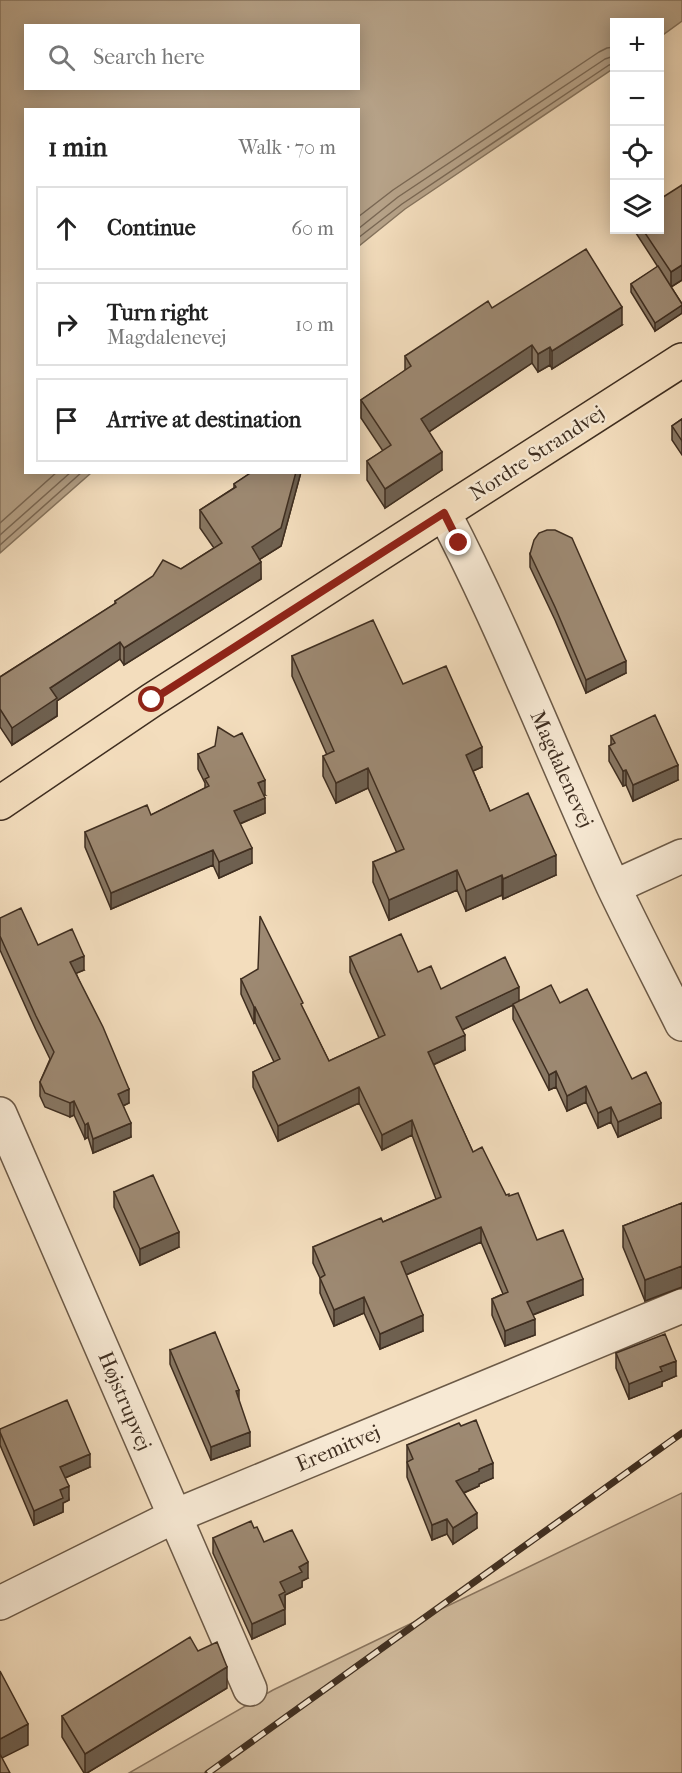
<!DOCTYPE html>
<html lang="en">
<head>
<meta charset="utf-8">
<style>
  body { margin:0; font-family:"IM FELL French Canon",serif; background:#f2f2f2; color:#222 }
  .controls { position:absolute; right:18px; top:18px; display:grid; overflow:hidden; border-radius:0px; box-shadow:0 3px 15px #0003 }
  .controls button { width:54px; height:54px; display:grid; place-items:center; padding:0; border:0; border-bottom:2px solid #e0e0e0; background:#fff; color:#222; font:30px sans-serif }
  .stop { position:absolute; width:18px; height:18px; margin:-14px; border:4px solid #8f2418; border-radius:50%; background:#fff }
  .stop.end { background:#8f2418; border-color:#fff; box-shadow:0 2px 6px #0008 }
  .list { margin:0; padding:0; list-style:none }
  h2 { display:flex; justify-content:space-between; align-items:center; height:78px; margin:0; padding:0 24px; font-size:26px }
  h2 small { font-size:20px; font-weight:400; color:#767676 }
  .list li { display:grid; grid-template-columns:39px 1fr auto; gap:18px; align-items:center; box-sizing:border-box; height:84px; margin:0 12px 12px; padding:0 12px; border:2px solid #e0e0e0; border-radius:0px }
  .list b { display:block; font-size:22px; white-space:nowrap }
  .list p { margin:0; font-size:20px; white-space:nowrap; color:#767676 }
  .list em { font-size:20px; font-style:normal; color:#767676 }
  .icon { flex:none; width:33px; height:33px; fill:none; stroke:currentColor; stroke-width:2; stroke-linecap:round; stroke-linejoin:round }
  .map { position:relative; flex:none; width:682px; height:1773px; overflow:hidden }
  .search { position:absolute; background:#fff; box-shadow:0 3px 15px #0003; left:24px; top:24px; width:336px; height:66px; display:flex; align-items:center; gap:15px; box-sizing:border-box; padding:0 21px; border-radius:0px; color:#767676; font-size:22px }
  .panel { position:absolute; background:#fff; box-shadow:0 3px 15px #0003; left:24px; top:108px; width:336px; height:366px; border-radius:0px }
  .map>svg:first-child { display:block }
  .green { fill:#d4bfa2; stroke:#8a7661; stroke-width:1.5 }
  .water { fill:#b6a288; stroke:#86745e; stroke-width:1.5; fill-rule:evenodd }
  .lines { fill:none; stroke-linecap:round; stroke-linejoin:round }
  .shore { stroke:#7a6854; stroke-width:1.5 }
  .minor-casing { stroke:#6c5a47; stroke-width:36 }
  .major-casing { stroke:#3f2e20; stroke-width:36 }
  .minor { stroke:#f7e9d4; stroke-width:33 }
  .major { stroke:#f3ddbd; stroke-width:33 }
  .rail-casing { stroke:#3f2e20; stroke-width:7 }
  .rail { stroke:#f7e9d4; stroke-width:4.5; stroke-dasharray:14; stroke-linecap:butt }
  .wall { fill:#877662; stroke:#3f2e20; stroke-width:1.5 }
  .shaded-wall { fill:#6e6050; stroke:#3f2e20; stroke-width:1.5 }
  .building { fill:#9d8972; stroke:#3f2e20; stroke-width:1.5 }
  .route { stroke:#8f2418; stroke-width:8 }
  .labels { text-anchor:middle; stroke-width:4.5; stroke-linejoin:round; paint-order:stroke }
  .street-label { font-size:21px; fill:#3f2e20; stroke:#f7e9d4 }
</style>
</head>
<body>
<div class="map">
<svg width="682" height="1773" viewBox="0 0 682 1773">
  <rect width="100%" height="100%" fill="#f3ddbd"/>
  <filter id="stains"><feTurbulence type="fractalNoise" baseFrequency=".00333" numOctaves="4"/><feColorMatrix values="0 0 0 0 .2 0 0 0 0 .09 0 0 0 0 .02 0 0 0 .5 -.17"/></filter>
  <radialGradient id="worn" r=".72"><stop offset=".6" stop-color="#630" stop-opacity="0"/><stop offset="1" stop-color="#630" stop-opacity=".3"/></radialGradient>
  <path class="green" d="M682,1493V1773H129L273,1690Z"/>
  <path class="water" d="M0,0H682V21L660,37V22H614V68L405,209L359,246L358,110H26V472L91,473L0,553ZM26,26H358V88H26Z"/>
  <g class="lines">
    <path class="shore" d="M358,217L393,190L599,52L607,48L614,47
      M358,229L398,197L605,59L614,56
      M358,238L402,204L609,65L614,64
      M0,523L57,472
      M0,535L71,472
      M0,545L82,472"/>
    <g class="minor-casing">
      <path id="minor" d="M444,513C507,634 556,762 613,886C635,932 659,978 682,1024
        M614,887L682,856
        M0,1114L250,1689
        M0,1603L175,1516L682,1306"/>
    </g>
    <g class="major-casing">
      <path id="major" d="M0,803L152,700L682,360"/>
    </g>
    <use href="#minor" class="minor"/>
    <use href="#major" class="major"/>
    <g class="rail-casing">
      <path id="rail" d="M208,1773L682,1433"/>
    </g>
    <use href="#rail" class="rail"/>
  </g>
  <path class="wall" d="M682,185V280L671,287L682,304V313L655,331L631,292V284L658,267L634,230H660Z
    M492,308L622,325L552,369L550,365L538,372L532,363L429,432L442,470L385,508L367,480V461L383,451L361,418V400L405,371V356Z
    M682,419V455L672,440V426Z
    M252,472H301L281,546L260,559L261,579L124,665L120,659L57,701V716L12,745L0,727V677L115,604V601L181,569L214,548L200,528V510L234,488V484Z
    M530,554L626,673L586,693L555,620L530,567Z
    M292,656L403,684L482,767L473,771L490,811L556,875L503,899L502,895L466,911L457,890L389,920L373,882V862L397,853L368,788L336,803L323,776V756L327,755L292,676Z
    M611,736L678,780L633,801L626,785L623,786L609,761V746L611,745Z
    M198,754L265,795H264L265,813L240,824L252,863L219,878L213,865L111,909L85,847V832L151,815L205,788V783L198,769Z
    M0,918L38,945L84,970L76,973L129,1103L123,1106L131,1137L93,1153L88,1137L85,1139L74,1115L70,1117L45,1107L40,1096V1082L50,1059L36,1030L0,950Z
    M350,957L418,972L441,989L519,1000L560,1003L632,1079L661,1118L618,1137L611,1122L598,1128L586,1102L567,1111L556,1087L549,1090L513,1019V1005L462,1030L465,1050L433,1065L473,1152L506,1195L537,1240L583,1295L533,1315L535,1335L505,1346L492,1315V1299L503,1294L481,1242L406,1275L423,1331L380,1349L364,1313L334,1326L320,1293V1278L313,1263V1247L383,1222L436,1199L412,1135L382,1150L359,1103L278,1141L253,1087V1072L274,1062L255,1022L254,1023L241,994V979L303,1009L329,1061L379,1038L350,972Z
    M114,1192L179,1247L140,1265L114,1207Z
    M682,1203V1287L645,1301L623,1247V1226Z
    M170,1350L239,1402L250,1446L211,1460L170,1364Z
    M616,1353L676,1376L662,1382V1386L629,1399L616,1368Z
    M461,1426L493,1478L479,1484V1486L464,1493L477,1528L453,1544L447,1534L432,1540L407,1477V1445Z
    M0,1429L90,1467L65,1478L69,1500L63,1503V1512L34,1525L0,1445Z
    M213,1538L264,1542L308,1578L302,1581V1587L285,1595V1608H284L285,1624L252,1639L213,1553Z
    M227,1688L87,1773H84L62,1737V1716Z"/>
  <path class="shaded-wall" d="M682,265V280L671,287V272Z
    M682,305V313L655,331V323Z
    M622,307V325L552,369V351Z
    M532,345V363L421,437V419Z
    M550,347V365L538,372V354Z
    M442,452V470L385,508V489Z
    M296,472H301L281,546L252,564V547Z
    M261,562V579L124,665V648Z
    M120,642V659L57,701V716L12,745V728L50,688Z
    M626,661V673L586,693V680Z
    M482,747V767L466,774V755Z
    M678,765V780L633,801V785Z
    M368,768V788L336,803V783Z
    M626,770V785L623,786V771Z
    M265,780V795L258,798V783Z
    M265,798V813L234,826V811Z
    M252,848V863L219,878V862Z
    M213,850V865L111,909V893Z
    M556,855V875L503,899V879Z
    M457,870V890L389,920V900Z
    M502,875V895L466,911V891Z
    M84,956V970L70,976V962Z
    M519,987V1002L456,1033V1017Z
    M254,1007H255V1022L254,1023Z
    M465,1035V1050L428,1067V1052Z
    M556,1071V1087L549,1090V1075Z
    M586,1086V1102L567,1111V1096Z
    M359,1087V1103L278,1141V1126Z
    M129,1089V1103L118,1108V1094Z
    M74,1101V1115L70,1117V1103Z
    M661,1103V1118L618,1137V1122Z
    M611,1107V1122L598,1128V1113Z
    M412,1120V1135L382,1150V1135Z
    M88,1123V1137L85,1139V1125Z
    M131,1123V1137L93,1153V1139Z
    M481,1227V1242L401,1277V1262Z
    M179,1232V1247L140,1265V1249Z
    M682,1266V1287L645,1301V1280Z
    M583,1279V1295L527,1317V1302Z
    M364,1297V1313L334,1326V1310Z
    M423,1315V1331L380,1349V1334Z
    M535,1319V1335L505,1346V1331Z
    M676,1361V1376L662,1382V1386L629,1399V1384L660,1367Z
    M239,1390V1403L236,1391Z
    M250,1432V1446L211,1460V1447Z
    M90,1454V1467L60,1480V1467Z
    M493,1463V1478L479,1484V1486L456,1496V1481L479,1469Z
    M69,1486V1500L63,1503V1512L34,1525V1511L60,1490Z
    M477,1513V1528L453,1544V1528Z
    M447,1519V1534L432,1540V1525Z
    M308,1562V1578L302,1581V1587L285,1595V1608L279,1610V1595L280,1582L299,1567Z
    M285,1609V1624L252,1639V1624Z
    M227,1667V1688L87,1773H85V1754Z
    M28,1724V1745L0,1759V1739Z"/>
  <path class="building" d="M682,185V265L671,272L643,230H660V199Z
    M586,249L622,307L552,351L550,347L538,354L532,345L421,419L442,452L385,489L367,461L391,445L361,400L411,366L405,356L488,301L492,308Z
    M658,266L682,304V305L655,323L631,284Z
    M682,419V441L672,426Z
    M252,472H296L281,528L252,547L261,562L124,648L120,642L50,688L57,698L12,728L0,709V677L116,603L115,601L153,576L163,560L181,569L222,543L200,510L236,487L234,484Z
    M547,530H555L572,538L626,661L586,680L555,607L530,554L534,540L539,533Z
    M373,620L403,684L446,666L482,747L466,755L490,811L528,793L556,855L503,879L502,875L466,891L457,870L389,900L373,862L404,849L368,768L336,783L323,756L334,751L292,656Z
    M655,715L678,765L633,785L626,770L623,771L609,746L615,743L611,736Z
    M218,727L234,737L242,733L265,780L258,783L265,798L234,811L252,848L219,862L213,850L111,893L85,832L147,805L151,815L209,786L205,779L209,777L198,754L215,746Z
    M21,908L38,945L72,929L84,956L70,962L103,1027L129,1089L118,1094L131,1123L93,1139L88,1123L85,1125L74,1101L70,1103L45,1093L40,1082L54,1052L36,1016L0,936V918Z
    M260,916L303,1003L301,1004L329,1061L385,1035L350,957L401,934L418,972L431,966L441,989L505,957L519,987L456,1017L465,1035L428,1052L473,1152L482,1147L506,1195L509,1194V1196L518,1193L537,1240L563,1230L583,1279L527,1302L535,1319L505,1331L492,1299L508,1292L481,1227L401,1262L423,1315L380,1334L364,1297L334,1310L320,1278L325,1275L313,1247L381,1218L383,1222L441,1197L412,1120L382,1135L359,1087L278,1126L253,1072L280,1059L255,1007H254L241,979L258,969Z
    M551,985L560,1003L587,989L632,1079L646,1072L661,1103L618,1122L611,1107L598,1113L586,1086L567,1096L556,1071L549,1075L513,1004Z
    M153,1175L179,1232L140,1249L114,1192Z
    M682,1203V1266L645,1280L623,1226Z
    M215,1332L239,1390L236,1391L250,1432L211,1447L170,1350Z
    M665,1334L676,1361L660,1367L662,1371L629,1384L616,1353Z
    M67,1400L90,1454L60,1467L69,1486L60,1490L63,1498L34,1511L0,1432V1429Z
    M476,1420L493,1463L479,1469V1471L456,1481L477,1513L453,1528L447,1519L432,1525L407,1462L413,1459L407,1445L459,1423L461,1426Z
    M251,1521L254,1528L257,1527L264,1542L292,1530L308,1562L299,1567L302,1572L280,1582L285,1592L279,1595L285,1609L252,1624L213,1538Z
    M190,1637L198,1651L217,1642L227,1667L85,1754L62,1716Z
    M0,1671L28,1724L0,1739Z
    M0,1754L10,1773H0Z"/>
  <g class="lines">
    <path class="route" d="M152,700L444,513L459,543"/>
  </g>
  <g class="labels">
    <g class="street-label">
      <text transform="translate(537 453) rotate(-33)" y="7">Nordre Strandvej</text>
      <text transform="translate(562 769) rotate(66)" y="7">Magdalenevej</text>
      <text transform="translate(125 1401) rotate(67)" y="7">Højstrupvej</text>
      <text transform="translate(338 1448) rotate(-23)" y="7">Eremitvej</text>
    </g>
  </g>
  <rect width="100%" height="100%" filter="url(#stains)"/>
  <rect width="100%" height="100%" fill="url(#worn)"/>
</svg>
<div class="controls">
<button>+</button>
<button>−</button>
<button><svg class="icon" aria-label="locate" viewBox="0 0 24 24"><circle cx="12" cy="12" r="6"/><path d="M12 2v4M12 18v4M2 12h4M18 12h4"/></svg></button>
<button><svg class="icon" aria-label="layers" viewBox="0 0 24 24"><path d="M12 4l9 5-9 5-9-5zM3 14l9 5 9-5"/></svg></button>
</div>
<div class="stop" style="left:152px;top:700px"></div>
<div class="stop end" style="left:459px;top:543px"></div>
<div class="search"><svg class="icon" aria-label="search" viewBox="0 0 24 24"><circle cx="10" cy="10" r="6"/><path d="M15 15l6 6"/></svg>Search here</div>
<section class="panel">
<h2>1 min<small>Walk · 70 m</small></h2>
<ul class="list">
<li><svg class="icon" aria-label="ahead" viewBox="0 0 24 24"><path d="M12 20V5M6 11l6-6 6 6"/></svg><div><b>Continue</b></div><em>60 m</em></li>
<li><svg class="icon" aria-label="right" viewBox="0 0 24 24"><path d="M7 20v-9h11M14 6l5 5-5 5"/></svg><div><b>Turn right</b><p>Magdalenevej</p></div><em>10 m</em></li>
<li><svg class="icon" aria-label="arrive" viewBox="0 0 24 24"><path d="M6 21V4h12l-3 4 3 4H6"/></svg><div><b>Arrive at destination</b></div></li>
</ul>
</section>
</div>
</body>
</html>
